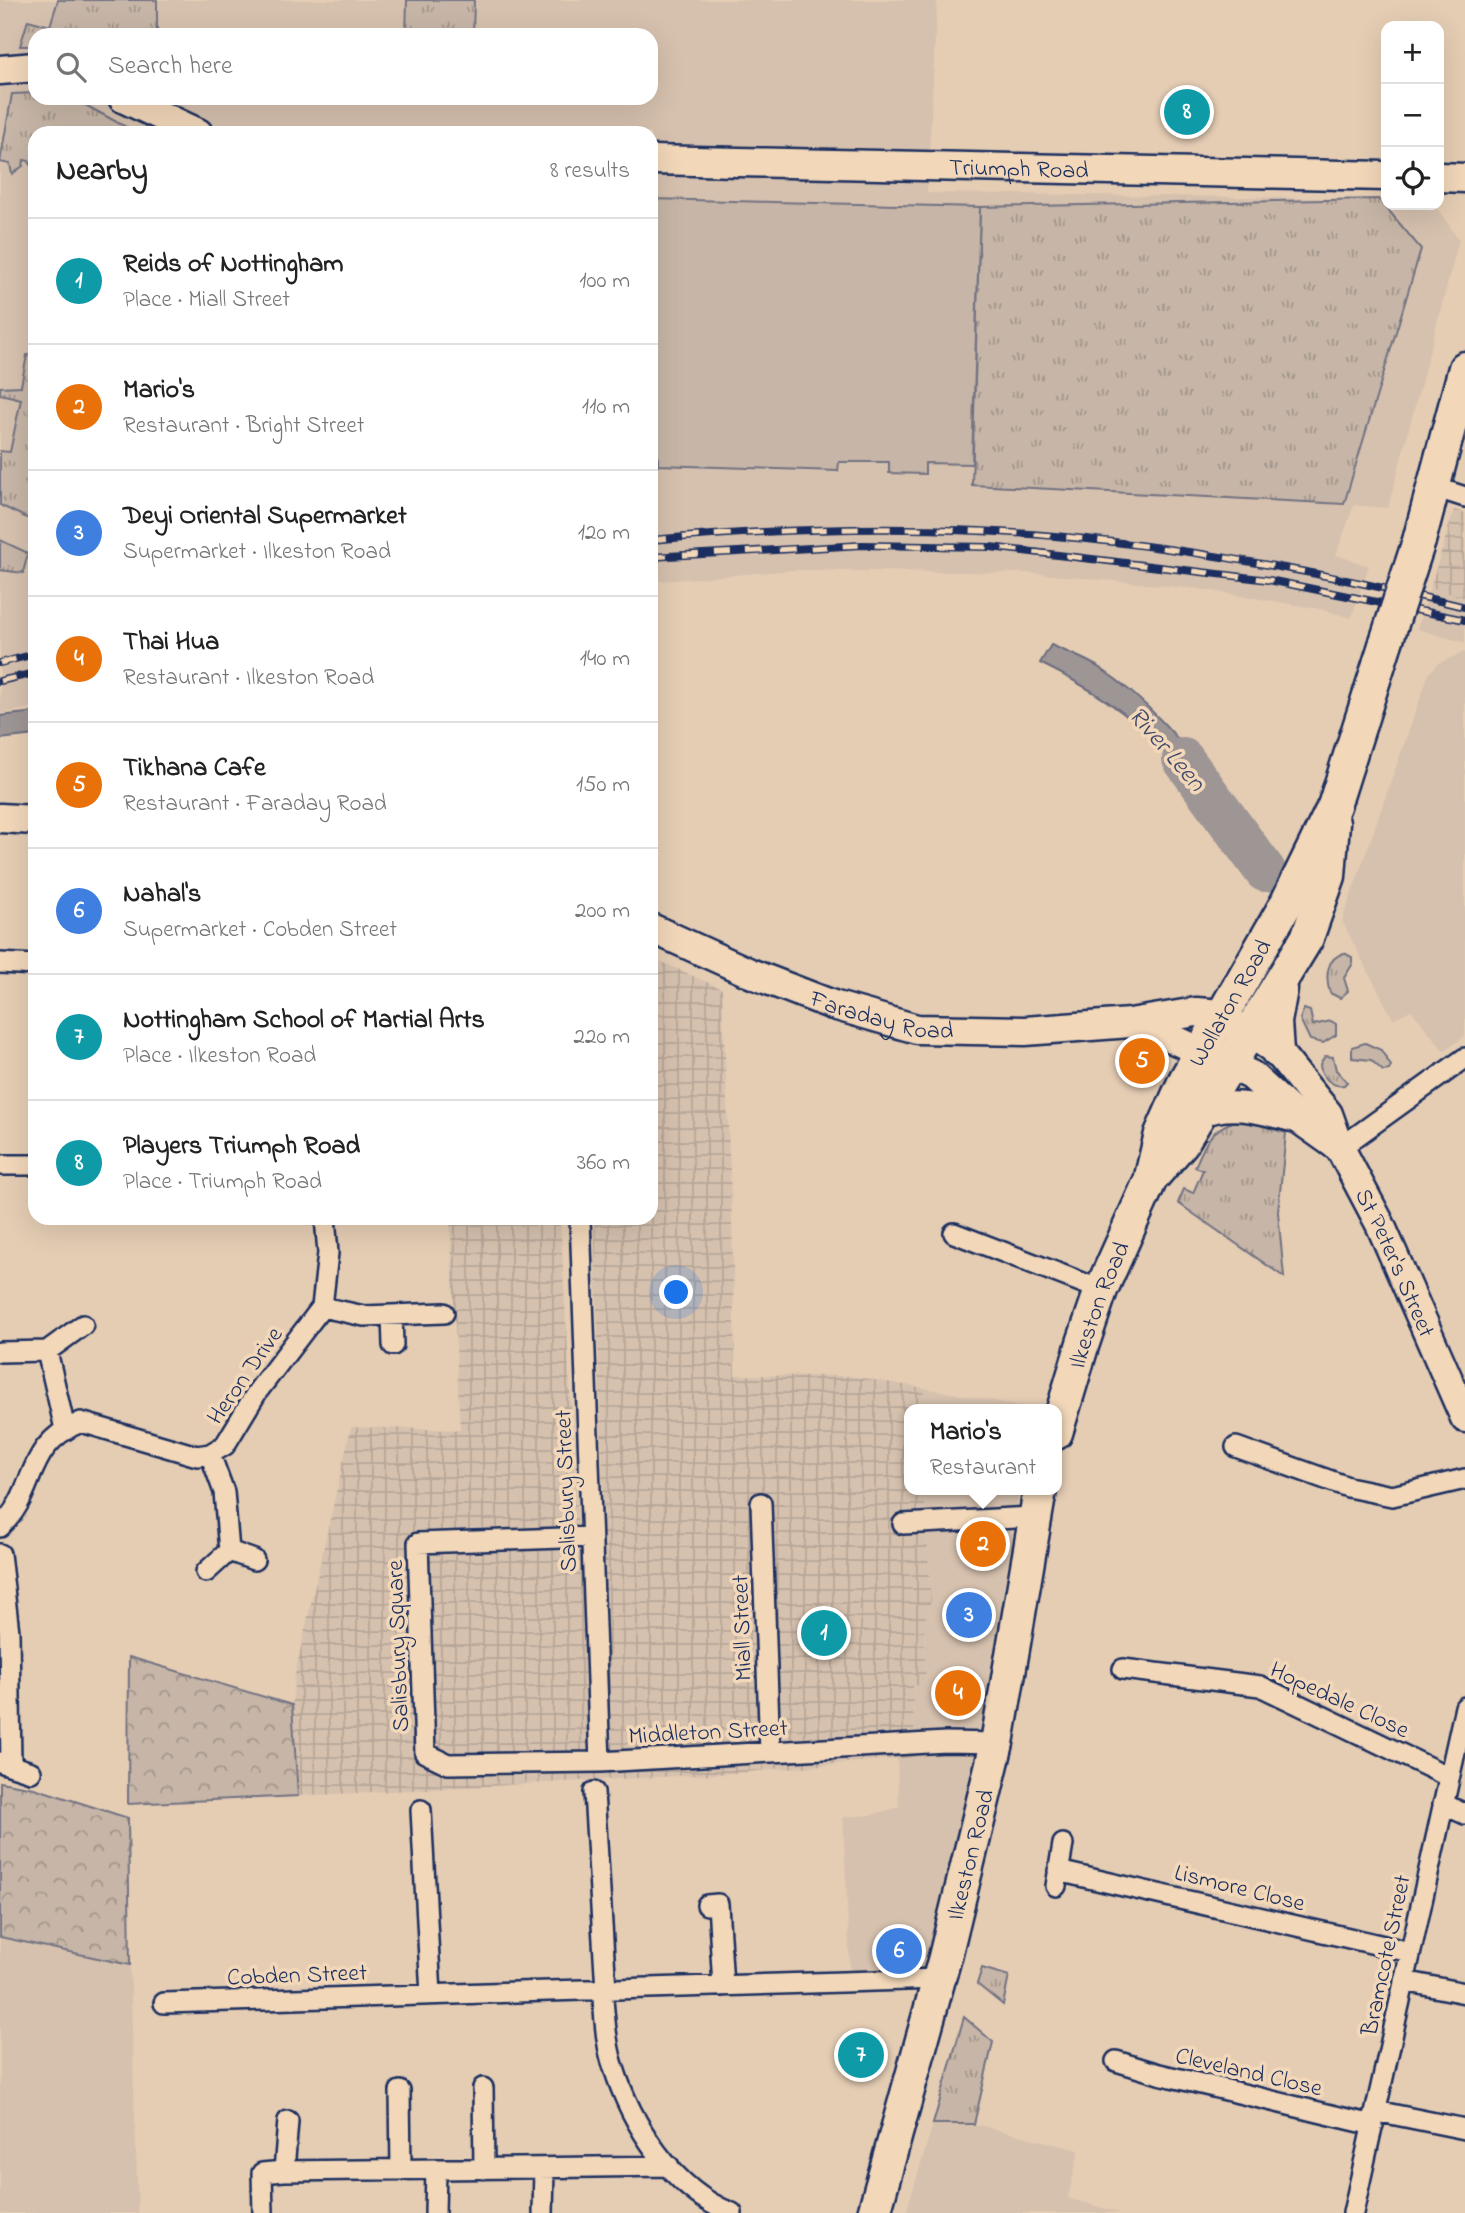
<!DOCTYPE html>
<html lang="en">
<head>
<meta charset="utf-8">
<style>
  body { margin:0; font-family:"Indie Flower",sans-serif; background:#f6f6f6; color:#222 }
  .controls { position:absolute; right:21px; top:21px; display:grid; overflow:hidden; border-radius:14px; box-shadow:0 7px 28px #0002 }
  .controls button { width:63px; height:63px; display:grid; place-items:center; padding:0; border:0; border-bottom:2px solid #e0e0e0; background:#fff; color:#222; font:35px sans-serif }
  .you { position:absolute; left:677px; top:1293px; width:24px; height:24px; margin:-18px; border:5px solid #fff; border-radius:50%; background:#1a73e8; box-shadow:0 0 0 10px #1a73e833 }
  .badge { display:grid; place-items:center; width:46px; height:46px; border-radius:50%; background:#1f6fb2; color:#fff; font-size:23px; font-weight:700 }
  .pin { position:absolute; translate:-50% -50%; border:4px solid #fff; box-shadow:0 2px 7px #0006 }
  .popup { position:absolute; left:904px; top:1404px; width:158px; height:91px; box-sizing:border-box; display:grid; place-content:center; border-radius:14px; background:#fff; filter:drop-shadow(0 2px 5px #0005); font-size:23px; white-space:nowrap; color:#767676 }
  .popup b { font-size:26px; color:#222 }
  .popup::after { content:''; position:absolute; left:50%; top:100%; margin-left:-14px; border:14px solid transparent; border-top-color:#fff }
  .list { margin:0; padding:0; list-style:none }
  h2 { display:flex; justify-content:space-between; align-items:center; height:91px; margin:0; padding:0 28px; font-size:30px }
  h2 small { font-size:23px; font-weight:400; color:#767676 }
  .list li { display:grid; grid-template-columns:46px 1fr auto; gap:21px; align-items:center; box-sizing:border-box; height:126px; padding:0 28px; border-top:2px solid #e0e0e0 }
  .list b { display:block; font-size:26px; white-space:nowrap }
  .list p { margin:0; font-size:23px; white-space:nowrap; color:#767676 }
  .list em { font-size:23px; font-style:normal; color:#767676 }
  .icon { flex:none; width:38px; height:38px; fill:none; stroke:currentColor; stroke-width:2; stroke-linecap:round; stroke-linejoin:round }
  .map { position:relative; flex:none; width:1465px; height:2213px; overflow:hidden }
  .search { position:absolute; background:#fff; box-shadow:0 7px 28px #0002; left:28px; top:28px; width:630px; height:77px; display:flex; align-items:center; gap:18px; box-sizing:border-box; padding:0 24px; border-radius:21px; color:#767676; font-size:26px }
  .panel { position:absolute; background:#fff; box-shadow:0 7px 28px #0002; left:28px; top:126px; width:630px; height:1099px; border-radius:21px }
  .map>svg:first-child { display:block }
  .built { fill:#d6c1ae; fill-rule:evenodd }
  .industrial { fill:url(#industrial-grid) }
  .grass { fill:url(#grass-tufts); stroke:#717282; stroke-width:2 }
  .park { fill:url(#park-crowns); stroke:#717282; stroke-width:2 }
  .pitch { fill:#c7b6a7; stroke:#717282; stroke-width:2 }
  .water { fill:#9e9595; stroke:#6a6c7f; stroke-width:2 }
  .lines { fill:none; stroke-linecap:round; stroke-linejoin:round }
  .river { stroke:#9e9595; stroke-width:42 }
  .street-casing { stroke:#1b2f5e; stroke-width:24 }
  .secondary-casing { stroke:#1b2f5e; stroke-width:33 }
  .primary-casing { stroke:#1b2f5e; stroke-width:37 }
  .street { stroke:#f2d7b9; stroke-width:19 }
  .secondary { stroke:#f2d7b9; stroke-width:28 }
  .primary { stroke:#f2d7b9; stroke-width:32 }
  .rail-casing { stroke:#1b2f5e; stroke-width:8 }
  .rail { stroke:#f2d7b9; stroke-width:5; stroke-dasharray:16; stroke-linecap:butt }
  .primary-bridge-casing { stroke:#1b2f5e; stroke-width:37; stroke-linecap:butt }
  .primary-bridge { stroke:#f2d7b9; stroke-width:32 }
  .labels { text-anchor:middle; stroke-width:7; stroke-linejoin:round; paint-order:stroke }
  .street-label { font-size:24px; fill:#1b2f5e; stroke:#f2d7b9 }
  .water-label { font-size:26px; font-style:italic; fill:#3c486c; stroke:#f2d7b9 }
</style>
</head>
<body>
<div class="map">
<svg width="1465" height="2213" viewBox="0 0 1465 2213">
  <defs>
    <pattern id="industrial-grid" width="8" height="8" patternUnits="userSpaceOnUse" patternTransform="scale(1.75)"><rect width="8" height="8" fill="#d6c1ae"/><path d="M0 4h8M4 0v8" fill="none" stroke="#b7a698"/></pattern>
    <pattern id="grass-tufts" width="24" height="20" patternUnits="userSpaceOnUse" patternTransform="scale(1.75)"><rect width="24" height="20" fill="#c7b6a7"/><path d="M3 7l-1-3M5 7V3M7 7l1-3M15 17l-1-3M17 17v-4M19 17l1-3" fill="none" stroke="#a1948b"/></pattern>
    <pattern id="park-crowns" width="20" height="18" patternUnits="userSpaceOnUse" patternTransform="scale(1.75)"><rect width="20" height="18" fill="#c7b6a7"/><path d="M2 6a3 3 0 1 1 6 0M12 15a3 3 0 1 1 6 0" fill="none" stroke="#a1948b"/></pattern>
  </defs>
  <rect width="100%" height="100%" fill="#e5cdb4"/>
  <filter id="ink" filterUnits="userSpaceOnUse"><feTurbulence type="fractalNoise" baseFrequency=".0143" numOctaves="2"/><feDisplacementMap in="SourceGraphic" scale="14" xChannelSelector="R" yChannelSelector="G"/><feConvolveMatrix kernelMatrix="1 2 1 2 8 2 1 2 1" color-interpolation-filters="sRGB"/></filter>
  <g filter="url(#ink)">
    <path class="built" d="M0,0H937L927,193L1386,199V205H1435L1459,240L1388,508L1354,505L1336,555L1369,566L1351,618L1320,609L1200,589L1031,573L794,570L651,582V133H35V707L0,714ZM35,35H651V98H35Z
      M1430,588L1465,598V643L1417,629Z
      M1465,652V1036L1444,1051L1411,1010L1393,1019L1342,921L1429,673L1439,663Z
      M924,1388L1031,1408V1409H924Z
      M924,1490H1019L972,1794L924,1969L850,1970L843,1817L871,1815L899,1807L897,1758L915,1757L913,1685L926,1684L924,1625L931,1600Z
      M0,1937L130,1965L138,2213H0Z
      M933,2124H974L1079,2150L1068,2198L1120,2213H906Z"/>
    <path class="industrial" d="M1454,510L1465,513V598L1430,588Z
      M651,957L722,989L732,1217L735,1375L850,1376L924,1388V1409H909V1490H924L931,1600L924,1625L926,1684L913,1686L915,1757L735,1773L298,1796L292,1705L295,1674L351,1427L460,1430L450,1218H560L578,1523L604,1521L594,1218H651Z"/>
    <path class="grass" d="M58,0H157V35H35V46H20L28,20L50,26Z
      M407,0H474L473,35H406Z
      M35,93V98L78,101L137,133H35V153L31,166L29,161L24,160L23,166L12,174L10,164L0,162L12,94Z
      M1379,199L1421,249L1344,504L972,485L980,207Z
      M27,355L35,356V522L0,505V451L10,452L21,399L0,394V387L21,386Z
      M0,540L28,553L23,573L0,570Z
      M1344,953L1352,957V965L1344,978L1348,991L1340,998L1330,993C1325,977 1326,958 1344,953Z
      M1304,1009L1310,1011L1313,1025L1331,1021L1336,1024V1035L1323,1043L1310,1040L1300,1019Z
      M1365,1043L1381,1050L1391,1066L1389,1070L1383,1071L1371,1060L1352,1058V1047Z
      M1325,1056L1333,1057L1336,1070L1347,1082L1344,1085C1332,1088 1320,1076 1320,1064Z
      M1233,1122H1250L1286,1133L1278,1212L1284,1277L1178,1203L1184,1189L1193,1193L1203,1170L1195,1167C1204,1146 1209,1130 1233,1122Z
      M982,1968L1009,1976L1003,2005L977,1984Z
      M964,2017L993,2042L974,2124H933Z"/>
    <path class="park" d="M129,1657L292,1705L298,1796L128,1804Z
      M0,1782L34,1788L128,1818L130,1965L0,1937Z"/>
    <path class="pitch" d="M651,199L980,207L972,464L925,463V474L889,473V462H839L838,471L658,465V456L651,455Z"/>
    <path class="water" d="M1051,645C1067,652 1086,659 1100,668C1151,702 1187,749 1225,796L1211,812C1195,793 1180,771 1164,752C1130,712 1087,686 1040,663Z
      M35,712V735L0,739V716Z"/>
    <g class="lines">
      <path class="river" d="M1183,759L1265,871"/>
      <g class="street-casing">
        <path id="street" d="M1434,487L1465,497
          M0,963L35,965
          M1340,1148L1465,1058
          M0,1165H35
          M580,1218L600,1762
          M954,1233L1101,1290
          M322,1307L364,1316L444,1313
          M392,1315L393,1345
          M47,1351L65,1429
          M0,1352L47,1351L83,1325
          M1236,1447L1348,1487L1392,1496L1465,1479
          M761,1503L770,1752
          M903,1524L1033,1517
          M0,1527C39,1491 22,1446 81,1422L197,1456L210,1454L225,1445L257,1392L322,1307L328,1253L325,1218
          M591,1537L418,1543L425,1753L448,1764L600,1762L946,1742L997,1743
          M229,1551L254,1560
          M0,1554L9,1632L11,1764
          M206,1572L229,1551L224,1492L210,1454
          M1123,1669L1260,1686L1449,1777
          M0,1762L31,1772
          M594,1792L606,1990
          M1443,1804L1465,1814
          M421,1810L431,1995
          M1058,1871L1410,1952
          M1056,1886L1063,1844
          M707,1905L718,1904L723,1986
          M1404,1981L1465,1993
          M602,1990C605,2014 605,2042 613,2065C631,2124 673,2191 732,2213
          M164,2003L939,1979
          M1116,2061L1159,2074L1373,2125
          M483,2088L484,2169
          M400,2091L401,2170
          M1376,2111L1465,2129
          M284,2171L669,2166
          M263,2213L262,2173L284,2171L288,2121
          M435,2213L436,2169
          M543,2213L544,2168
          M1353,2213L1465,1707"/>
      </g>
      <g class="secondary-casing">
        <g id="secondary">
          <path d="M0,70L35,67"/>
          <path d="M123,98L198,133"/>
          <path id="s1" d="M651,160L1386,176"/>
          <path d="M1439,177L1465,178"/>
          <path d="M0,818L35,820"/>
          <path id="s2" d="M651,928L750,973L833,1005L917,1029L1025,1031L1130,1023L1196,1012L1210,1013L1248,1032L1277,1051L1328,1114L1340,1148L1380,1224L1465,1418"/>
          <path d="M1133,1024L1158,1032L1251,1075L1299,1119L1340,1148"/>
          <path d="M1199,1113C1233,1099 1262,1110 1297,1118"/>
        </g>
      </g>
      <g class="primary-casing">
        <g id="primary">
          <path d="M1419,541L1465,368"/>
          <path d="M1277,1051L1275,1022L1281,989"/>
          <path d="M1155,1174L1182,1143L1307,938L1329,876L1333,823"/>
          <path id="s3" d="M1056,1433L1083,1343L1101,1290L1150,1181L1161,1134L1185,1080L1285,906L1334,806L1386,642"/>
          <path id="s4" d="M874,2213L945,1957L997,1743L1040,1490"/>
        </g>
      </g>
      <use href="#street" class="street"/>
      <use href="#secondary" class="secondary"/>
      <use href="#primary" class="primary"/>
      <g class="rail-casing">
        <path id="rail" d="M651,540C760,530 870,526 979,531C1137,538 1311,569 1465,607
          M651,557L862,545L990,547L1269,580L1465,620
          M0,663L35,654
          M0,681L35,673"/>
      </g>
      <use href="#rail" class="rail"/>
      <g class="primary-bridge-casing">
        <path id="primary-bridge" d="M1386,642L1419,541"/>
      </g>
      <use href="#primary-bridge" class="primary-bridge"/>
    </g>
  </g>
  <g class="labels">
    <g class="street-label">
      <text dy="8" stroke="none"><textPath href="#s1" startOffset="368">Triumph Road</textPath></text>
      <text dy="8" stroke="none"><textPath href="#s3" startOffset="466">Wollaton Road</textPath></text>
      <text dy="8" stroke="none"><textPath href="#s2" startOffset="248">Faraday Road</textPath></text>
      <text dy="8" stroke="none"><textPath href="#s2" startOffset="901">St Peter's Street</textPath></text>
      <text dy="8" stroke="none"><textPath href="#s3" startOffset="135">Ilkeston Road</textPath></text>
      <text transform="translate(244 1375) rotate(-55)" y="8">Heron Drive</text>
      <text transform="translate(565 1491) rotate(-92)" y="8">Salisbury Street</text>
      <text transform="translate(741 1628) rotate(-92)" y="8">Miall Street</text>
      <text transform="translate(397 1646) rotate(-92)" y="8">Salisbury Square</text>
      <text transform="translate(1340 1699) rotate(25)" y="8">Hopedale Close</text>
      <text transform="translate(708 1731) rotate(-3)" y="8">Middleton Street</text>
      <text dy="8" stroke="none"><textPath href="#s4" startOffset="371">Ilkeston Road</textPath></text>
      <text transform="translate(1240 1887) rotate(14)" y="8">Lismore Close</text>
      <text transform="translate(1385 1955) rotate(-78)" y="8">Bramcote Street</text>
      <text transform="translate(297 1974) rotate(-2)" y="8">Cobden Street</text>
      <text transform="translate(1249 2071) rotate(13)" y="8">Cleveland Close</text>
    </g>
    <g class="water-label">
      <text transform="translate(1168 748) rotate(49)" y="9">River Leen</text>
    </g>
  </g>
</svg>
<div class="controls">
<button>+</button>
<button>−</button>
<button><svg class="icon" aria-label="locate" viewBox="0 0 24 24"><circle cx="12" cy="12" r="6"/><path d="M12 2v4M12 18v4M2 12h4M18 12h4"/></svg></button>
</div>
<div class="you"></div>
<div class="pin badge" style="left:824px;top:1633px;background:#0f9aa8">1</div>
<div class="pin badge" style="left:983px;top:1544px;background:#e8710a">2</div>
<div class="popup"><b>Mario's</b>Restaurant</div>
<div class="pin badge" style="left:969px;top:1615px;background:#3f7fe0">3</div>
<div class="pin badge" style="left:958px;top:1693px;background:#e8710a">4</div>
<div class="pin badge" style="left:1142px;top:1061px;background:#e8710a">5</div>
<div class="pin badge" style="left:899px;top:1951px;background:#3f7fe0">6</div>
<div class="pin badge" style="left:861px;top:2055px;background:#0f9aa8">7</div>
<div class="pin badge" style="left:1187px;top:112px;background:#0f9aa8">8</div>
<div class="search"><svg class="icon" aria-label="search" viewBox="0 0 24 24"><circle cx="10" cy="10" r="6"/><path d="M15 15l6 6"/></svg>Search here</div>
<section class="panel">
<h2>Nearby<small>8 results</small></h2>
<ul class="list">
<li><span class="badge" style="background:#0f9aa8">1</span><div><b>Reids of Nottingham</b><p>Place · Miall Street</p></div><em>100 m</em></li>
<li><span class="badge" style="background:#e8710a">2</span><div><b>Mario's</b><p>Restaurant · Bright Street</p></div><em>110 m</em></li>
<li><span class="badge" style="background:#3f7fe0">3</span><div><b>Deyi Oriental Supermarket</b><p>Supermarket · Ilkeston Road</p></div><em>120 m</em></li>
<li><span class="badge" style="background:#e8710a">4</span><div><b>Thai Hua</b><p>Restaurant · Ilkeston Road</p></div><em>140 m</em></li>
<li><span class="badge" style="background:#e8710a">5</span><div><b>Tikhana Cafe</b><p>Restaurant · Faraday Road</p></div><em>150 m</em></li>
<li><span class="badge" style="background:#3f7fe0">6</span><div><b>Nahal's</b><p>Supermarket · Cobden Street</p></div><em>200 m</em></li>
<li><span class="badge" style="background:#0f9aa8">7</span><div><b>Nottingham School of Martial Arts</b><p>Place · Ilkeston Road</p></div><em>220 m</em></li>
<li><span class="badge" style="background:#0f9aa8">8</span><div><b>Players Triumph Road</b><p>Place · Triumph Road</p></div><em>360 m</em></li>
</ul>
</section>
</div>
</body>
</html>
